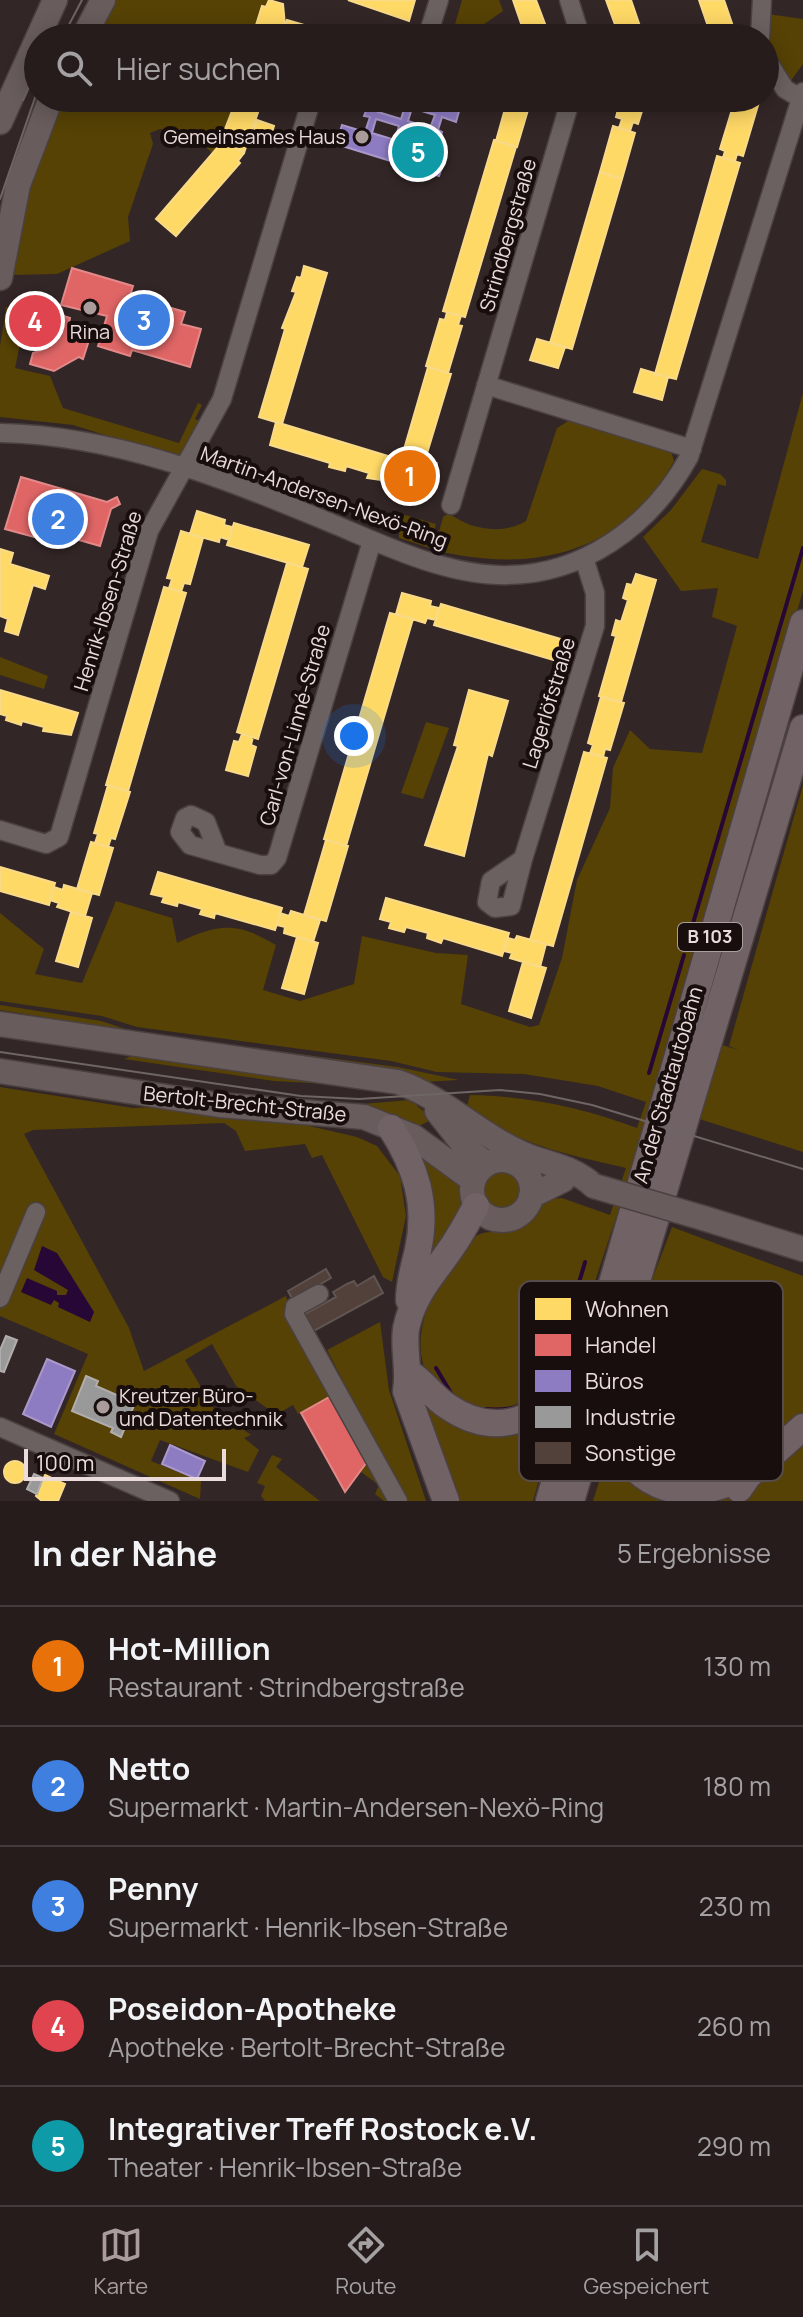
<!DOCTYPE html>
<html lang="de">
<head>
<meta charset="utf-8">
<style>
  body { margin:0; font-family:Manrope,sans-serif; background:#2e2525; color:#f1f3f6 }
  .scale { position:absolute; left:24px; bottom:20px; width:202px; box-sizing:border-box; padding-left:8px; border:4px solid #ebdbdb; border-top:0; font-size:22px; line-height:28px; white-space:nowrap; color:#ebdbdb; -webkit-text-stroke:6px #180e0e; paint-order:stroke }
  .you { position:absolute; left:354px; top:736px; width:28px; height:28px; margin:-20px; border:6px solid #fff; border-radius:50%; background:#1a73e8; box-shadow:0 0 0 12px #1a73e833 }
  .badge { display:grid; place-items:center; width:52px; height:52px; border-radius:50%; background:#ab9c9c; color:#fff; font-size:26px; font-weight:700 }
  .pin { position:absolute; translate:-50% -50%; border:4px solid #fff; box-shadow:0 2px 8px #0006 }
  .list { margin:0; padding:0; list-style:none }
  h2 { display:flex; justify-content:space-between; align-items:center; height:104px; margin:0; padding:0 32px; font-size:34px }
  h2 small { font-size:26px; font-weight:400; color:#a4a1a3 }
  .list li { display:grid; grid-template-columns:52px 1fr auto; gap:24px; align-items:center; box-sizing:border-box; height:120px; padding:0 32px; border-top:2px solid #423a3b }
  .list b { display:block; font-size:30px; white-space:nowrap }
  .list p { margin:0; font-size:26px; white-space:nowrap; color:#a4a1a3 }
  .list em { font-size:26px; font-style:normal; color:#a4a1a3 }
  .icon { flex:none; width:44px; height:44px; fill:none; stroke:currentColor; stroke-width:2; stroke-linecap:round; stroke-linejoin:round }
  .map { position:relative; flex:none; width:803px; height:1501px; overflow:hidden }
  .search { position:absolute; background:#261c1c; box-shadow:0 4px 20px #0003; left:24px; right:24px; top:24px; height:88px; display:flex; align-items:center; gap:20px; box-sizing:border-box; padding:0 28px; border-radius:44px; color:#a4a1a3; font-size:30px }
  .sheet { height:704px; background:#261c1c }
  nav { display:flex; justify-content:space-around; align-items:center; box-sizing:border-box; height:112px; border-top:2px solid #423a3b; background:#261c1c; font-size:22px; color:#a4a1a3 }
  nav a { display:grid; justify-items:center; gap:4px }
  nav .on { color:#ab9c9c }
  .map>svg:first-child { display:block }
  .green { fill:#564205 }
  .water { fill:#270735 }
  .homes { fill:#ffd966; stroke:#f9da89; stroke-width:2 }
  .shops { fill:#e06666; stroke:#e38989; stroke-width:2 }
  .offices { fill:#8e7cc3; stroke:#aa98ca; stroke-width:2; fill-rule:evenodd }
  .industry { fill:#999; stroke:#b2adad; stroke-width:2 }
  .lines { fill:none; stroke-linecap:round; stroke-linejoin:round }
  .stream { stroke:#270735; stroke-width:4 }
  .building { fill:#52413a; stroke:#5f5552; stroke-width:2 }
  .minor-casing { stroke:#4c4141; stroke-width:21 }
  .major-casing { stroke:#4c4141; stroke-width:27 }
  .highway-casing { stroke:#4c4141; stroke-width:29 }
  .minor { stroke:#6b6161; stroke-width:18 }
  .major { stroke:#695c5d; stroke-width:24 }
  .highway { stroke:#716266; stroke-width:26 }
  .tram { stroke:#6e6565; stroke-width:2 }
  .major-bridge-casing { stroke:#4c4141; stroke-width:27; stroke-linecap:butt }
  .major-bridge { stroke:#695c5d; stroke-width:24 }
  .poi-dot { fill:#ab9c9c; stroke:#180e0e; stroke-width:3 }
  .labels { text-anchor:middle; stroke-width:8; stroke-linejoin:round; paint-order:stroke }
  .shield { fill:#180e0e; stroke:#ac9e9e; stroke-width:2 }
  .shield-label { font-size:18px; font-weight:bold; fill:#ebdbdb }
  .poi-label { font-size:20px; fill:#ebdbdb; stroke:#180e0e; text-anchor:end }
  .street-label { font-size:20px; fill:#ebdbdb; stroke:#180e0e }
  .key { fill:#180e0e; stroke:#574c4c; stroke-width:2 }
  .key-label { font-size:22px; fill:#ebdbdb }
</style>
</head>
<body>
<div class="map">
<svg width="803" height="1501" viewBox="0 0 803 1501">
  <rect width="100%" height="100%" fill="#332626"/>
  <path class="green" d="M116,0H269L266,7L262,6L252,38H96Z
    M462,0H499L503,11L467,36L453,31Z
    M760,13L803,19V64L785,89L765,57Z
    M64,98H237C230,115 225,138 213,154L204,145L201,148L197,140L160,129L150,133L153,144L128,217L130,241L57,274L11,275C24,212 36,156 64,98Z
    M6,307L27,311L15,368L50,376L63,408L179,443L198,403L202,405L195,419L204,423L180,456L175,457L73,425L0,417V346Z
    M803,393V591L643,1135L566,1370L547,1399C529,1404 507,1414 488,1414C480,1414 468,1406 460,1403C391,1373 426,1290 463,1248C484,1224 488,1237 511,1228C525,1223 531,1210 542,1200L562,1198L610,1215L626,1168C570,1155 512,1144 467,1106L470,1095C528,1096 584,1108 637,1128L646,1102L598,1086L524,1074L437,1072L391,1061L137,1027L102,1016L0,1001V913L44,949L35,974L82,983L116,901L172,918L177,943C218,924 236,921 276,945L263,990L300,1001L354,984L362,936L436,953L468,955L461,1004L530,1027L539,1025L562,958L577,880L610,808L613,768L630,730L650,749L702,753L737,626L712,617L718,588L681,591L643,537L671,510L702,469L720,474L726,480V486L718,484L701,542L758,559Z
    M570,420L671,451L674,461C622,555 532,574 434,550L443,517L449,513C470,530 503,535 526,521L557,428Z
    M405,515L436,524L430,548L399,538V519Z
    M0,657L48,676L44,689L0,675Z
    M426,722L449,728L423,799L401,793Z
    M803,771L722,1045L738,1050L729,1046L803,785V1152L696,1118Z
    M0,1005L101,1021L138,1033L398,1067L459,1080L423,1082L136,1037L94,1025L0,1010Z
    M135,1055L366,1086L274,1081L124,1059Z
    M0,1087L133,1108L156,1107L305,1125L357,1137L377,1146L400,1176L406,1216L392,1282L383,1277L322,1155L312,1158L305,1144L245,1151L236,1131L224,1123L33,1130L24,1134L129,1328L144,1371L286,1296L292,1319L392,1501H384L375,1494L379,1485L361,1472L367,1462L331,1397L298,1414L293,1405L279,1413L283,1422L272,1423L266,1419L271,1411L236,1386L212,1344L185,1360L214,1409L251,1435L244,1438L259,1450L248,1472L160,1440L151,1461L201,1481L200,1499L54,1434L88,1354L0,1316Z
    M410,1100L433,1119L415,1128L362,1104Z
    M415,1141C428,1150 452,1163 460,1177C479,1209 443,1242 425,1266Z
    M480 1191a21 21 0 1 1 42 0a21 21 0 1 1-42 0Z
    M672,1227L803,1276V1501H593L611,1444L641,1309Z
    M380,1322L389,1390L426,1501H405L327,1350Z
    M425,1400C463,1442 510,1439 557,1415L533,1501H457Z
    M272,1455L282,1459L276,1467L320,1501H265L261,1496L265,1486L257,1483Z"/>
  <path class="water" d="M42,1246L57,1253L94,1312L90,1322L58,1307L59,1303L54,1300L51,1305L21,1292L27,1278L57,1291V1295H66L68,1290L34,1270Z"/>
  <path class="homes" d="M269,0L283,4L285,25L278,38H252L262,6L266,7Z
    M348,0H415L409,21Z
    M513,0H536L550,37L526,38Z
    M606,0H631L644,38H620Z
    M699,0H724L737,38H712Z
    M287,20L304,25L300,38L281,37Z
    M237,98H263L244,153L222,137Z
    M508,98L531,100L517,147L496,141Z
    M621,98H646L638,124L633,122L630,131L619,128L622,119L616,117Z
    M759,102L743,156L737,154L735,161L723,158L725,151L720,149L734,103Z
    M257,120L274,126L269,143L252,138Z
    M613,126L635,133L622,179L600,172Z
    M494,140L516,147L465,317L443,311Z
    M223,141L244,153L238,161L240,163L176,236L156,219Z
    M717,156L740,163L676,379L655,374Z
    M600,172L622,179L572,349L550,343Z
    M304,266L327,273L282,424L259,417L285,329L282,328L296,292L292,291L297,277L301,278Z
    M447,312L461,316L458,325L462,326L448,373L426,366L440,319L445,320Z
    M537,339L565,347L558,368L530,360Z
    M428,367L451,374L422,470L400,463Z
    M641,369L668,377L662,400L634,392Z
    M276,422L401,460L394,482L367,478L369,473L346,466L345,471L329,467L330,463L270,445Z
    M197,511L225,520L224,525L232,527L229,540L220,537L219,542L190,534Z
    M234,523L309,545L302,567L227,545Z
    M181,531L203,538L190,584L184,583L181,592L169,588L172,579L167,578Z
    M0,549L13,553L10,564L49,576L45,589L33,585L18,635L5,631L8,619L0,616Z
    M287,563L308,569L258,739L237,732Z
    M636,574L656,580L621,702L599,696L616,636L612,635L616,620L621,622L628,600L623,598L627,584L632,585Z
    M164,587L186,593L128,791L106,785Z
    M402,593L431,601L430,606L439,608L436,620L427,618L425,623L396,614Z
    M441,604L564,640L557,661L434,625Z
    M390,613L413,619L346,846L324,839Z
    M0,690L78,713L71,735L43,731L44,727L22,721L21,725L6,720L7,716L0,714Z
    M469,690L508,701L492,756L488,754L464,856L425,845L458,746L454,745Z
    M601,697L624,703L610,750L605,749L603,757L590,753L593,745L588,743Z
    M242,734L253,737L251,745L256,747L248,776L226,770L234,741L239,742Z
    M584,752L607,758L553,946L530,940Z
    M108,785L130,792L115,839L111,838L108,847L95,843L98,834L94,833Z
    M326,840L348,846L326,921L304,915Z
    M91,842L113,848L99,895L77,889Z
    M0,867L55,883L49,905L0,891Z
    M158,872L282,908L275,930L215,913L214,918L200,914L202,909L178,902L177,906L162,902L164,897L151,894Z
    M64,885L92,893L85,916L57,907L59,903L50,900L54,887L63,890Z
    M386,898L509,933L502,956L443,938L441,943L427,938L428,933L406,927L404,932L389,928L391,922L380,919Z
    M291,911L320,920L313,942L284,933L285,927L277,925L280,913L289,916Z
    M71,912L92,918L78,967L56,961Z
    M517,936L546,944L540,967L510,958L512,953L504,951L508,938L515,940Z
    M297,937L318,943L304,994L282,988Z
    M523,962L546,968L531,1018L509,1011Z
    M4 1472a11 11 0 1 1 22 0a11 11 0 1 1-22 0Z
    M45,1475L65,1484L58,1501H42L36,1496Z"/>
  <path class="shops" d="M72,268L133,286L130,296L185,312L181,324L201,329L190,367L132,350L130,356L98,346L107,316L61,305Z
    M34,307L70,318L68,327L91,334L83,359L79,357L54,371L30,364L33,353L47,348L49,341L27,332Z
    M426,459L437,463L428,494L394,482L400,463L422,470Z
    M21,477L107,502L117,497L120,504L111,509L100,546L51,532L49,541L5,529Z
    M331,1396L367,1462L345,1492L301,1413Z"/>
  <path class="offices" d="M376,98H451L462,101L456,122L442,117L438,130L442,132L440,139L435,138L431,151L446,156L439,176L336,144L342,125L365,132L370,117L364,116L366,111L372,110ZM383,99L405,106L401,119L378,112ZM412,108L435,115L430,128L408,121ZM376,119L399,126L395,140L372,133ZM406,128L428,136L424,149L402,142Z
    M47,1359L75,1371L51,1427L23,1414Z
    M170,1445L205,1461L197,1479L162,1464Z"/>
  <path class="industry" d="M6,1336L17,1340L4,1372L0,1371V1350Z
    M86,1376L98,1381L96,1386L135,1403L121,1437L111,1432L113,1428L72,1411Z
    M34,1474L43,1478L37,1494L27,1489Z"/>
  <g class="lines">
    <path class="stream" d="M689,937L803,548
      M649,1073L684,955
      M436,1368L451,1393
      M483,1409C496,1410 516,1411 525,1401C546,1379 577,1292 585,1262"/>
  </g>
  <path class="building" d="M326,1269L331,1278L293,1300L288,1291Z
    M374,1276L383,1293L312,1332L303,1315L336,1297L333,1292L347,1284L354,1281L357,1286Z"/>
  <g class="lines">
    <g class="minor-casing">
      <path id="minor" d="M569,0L581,38
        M427,38L439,0
        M760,38L762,0
        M765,57L785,89L800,98
        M486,385L692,449
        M0,433C116,435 225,479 331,523C384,545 441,573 498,575C581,578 651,526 689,457L803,92
        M451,505L571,98
        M0,830L46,844L59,837L149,531L222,399L312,98
        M218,853L206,822L191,815L185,818L180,832L190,845L260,865H271L277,858L372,541
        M523,859L491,881L487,902L495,908L511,906L523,859L595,626V593L584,558
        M319,1294L295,1307L294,1314L398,1501
        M0,1298L36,1212
        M0,1427L170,1501"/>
    </g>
    <g class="major-casing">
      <path id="major" d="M83,38L103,0
        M0,122L55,0
        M0,278L18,185L51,98
        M0,1024L398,1082C447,1099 484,1140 533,1158C557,1166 575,1169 594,1186
        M0,1071L219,1105L364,1117L414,1137L473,1180
        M437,1111L467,1149L487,1164
        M472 1190a30 30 0 1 1 60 0a30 30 0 1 1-60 0Z
        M531,1196L563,1180
        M703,1218L803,1249"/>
    </g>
    <g class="highway-casing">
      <path id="highway" d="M391,1128C416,1167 428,1204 418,1250C414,1267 409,1282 409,1300
        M409,1373C424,1382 432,1396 447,1406C504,1445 549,1412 582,1364
        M615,1394C602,1446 641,1494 695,1491C713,1490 732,1482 748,1476
        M739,1489L748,1476L803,1427
        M446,1501L406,1391C410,1370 403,1350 406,1329C413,1293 435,1273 454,1244C462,1232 469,1219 476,1206
        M549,1501L803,623
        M571,1501L803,728"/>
    </g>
    <use href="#minor" class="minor"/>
    <use href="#major" class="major"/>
    <use href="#highway" class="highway"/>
    <path class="tram" d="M62,38L82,0
      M23,100L38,67
      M0,199L38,89
      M0,1052L301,1096L359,1099L500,1090L540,1094L592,1105L803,1169"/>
    <g class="major-bridge-casing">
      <path id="major-bridge" d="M594,1186L703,1218"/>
    </g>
    <use href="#major-bridge" class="major-bridge"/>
  </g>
  <g class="poi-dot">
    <circle cx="362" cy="137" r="8"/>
    <circle cx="90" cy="308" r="8"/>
    <circle cx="103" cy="1407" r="8"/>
  </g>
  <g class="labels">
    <rect class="shield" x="678" y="923" width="64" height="28" rx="6"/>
    <g class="shield-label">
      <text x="710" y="943">B 103</text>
    </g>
    <g class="poi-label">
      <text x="346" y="144">Gemeinsames Haus</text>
      <text x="90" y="339" text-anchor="middle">Rina</text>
      <text x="119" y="1403" text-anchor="start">Kreutzer Büro-<tspan x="119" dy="23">und Datentechnik</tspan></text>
    </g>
    <g class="street-label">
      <text transform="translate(508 235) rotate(-74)" y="7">Strindbergstraße</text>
      <text transform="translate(324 497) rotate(20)" y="7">Martin-Andersen-Nexö-Ring</text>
      <text transform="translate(108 601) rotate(-73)" y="7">Henrik-Ibsen-Straße</text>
      <text transform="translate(549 703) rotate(-73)" y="7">Lagerlöfstraße</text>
      <text transform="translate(295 725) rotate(-74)" y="7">Carl-von-Linné-Straße</text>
      <text transform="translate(668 1085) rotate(-74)" y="7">An der Stadtautobahn</text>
      <text transform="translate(245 1104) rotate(6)" y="7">Bertolt-Brecht-Straße</text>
    </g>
  </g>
  <rect x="519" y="1281" width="264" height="200" rx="12" class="key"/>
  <rect x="535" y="1298" width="36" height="22" fill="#ffd966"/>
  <rect x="535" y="1334" width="36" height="22" fill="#e06666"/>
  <rect x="535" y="1370" width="36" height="22" fill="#8e7cc3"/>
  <rect x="535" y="1406" width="36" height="22" fill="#999"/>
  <rect x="535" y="1442" width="36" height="22" fill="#52413a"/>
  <g class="key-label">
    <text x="585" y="1317">Wohnen</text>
    <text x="585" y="1353">Handel</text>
    <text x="585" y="1389">Büros</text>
    <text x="585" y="1425">Industrie</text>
    <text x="585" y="1461">Sonstige</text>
  </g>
</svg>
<div class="scale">100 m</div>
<div class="you"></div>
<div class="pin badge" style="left:410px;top:476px;background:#e8710a">1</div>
<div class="pin badge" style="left:58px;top:519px;background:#3f7fe0">2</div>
<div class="pin badge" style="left:144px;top:320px;background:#3f7fe0">3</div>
<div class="pin badge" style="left:35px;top:321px;background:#e0444e">4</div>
<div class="pin badge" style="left:418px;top:152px;background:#0f9aa8">5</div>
<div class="search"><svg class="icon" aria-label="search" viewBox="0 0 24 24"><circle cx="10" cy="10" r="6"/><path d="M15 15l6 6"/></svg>Hier suchen</div>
</div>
<section class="sheet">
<h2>In der Nähe<small>5 Ergebnisse</small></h2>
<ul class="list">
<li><span class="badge" style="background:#e8710a">1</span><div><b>Hot-Million</b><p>Restaurant · Strindbergstraße</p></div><em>130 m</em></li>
<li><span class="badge" style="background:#3f7fe0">2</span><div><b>Netto</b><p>Supermarkt · Martin-Andersen-Nexö-Ring</p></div><em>180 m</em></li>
<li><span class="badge" style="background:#3f7fe0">3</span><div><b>Penny</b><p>Supermarkt · Henrik-Ibsen-Straße</p></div><em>230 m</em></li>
<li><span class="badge" style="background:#e0444e">4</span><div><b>Poseidon-Apotheke</b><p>Apotheke · Bertolt-Brecht-Straße</p></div><em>260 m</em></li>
<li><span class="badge" style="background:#0f9aa8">5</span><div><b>Integrativer Treff Rostock e.V.</b><p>Theater · Henrik-Ibsen-Straße</p></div><em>290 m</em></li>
</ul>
</section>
<nav>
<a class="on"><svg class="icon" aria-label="map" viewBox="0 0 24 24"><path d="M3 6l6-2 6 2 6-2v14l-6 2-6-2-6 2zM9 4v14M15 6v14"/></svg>Karte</a>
<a><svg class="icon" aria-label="directions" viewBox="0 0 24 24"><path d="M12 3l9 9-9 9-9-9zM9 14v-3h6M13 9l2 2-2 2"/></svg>Route</a>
<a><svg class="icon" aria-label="saved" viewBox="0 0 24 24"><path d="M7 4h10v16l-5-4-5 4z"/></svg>Gespeichert</a>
</nav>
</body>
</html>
